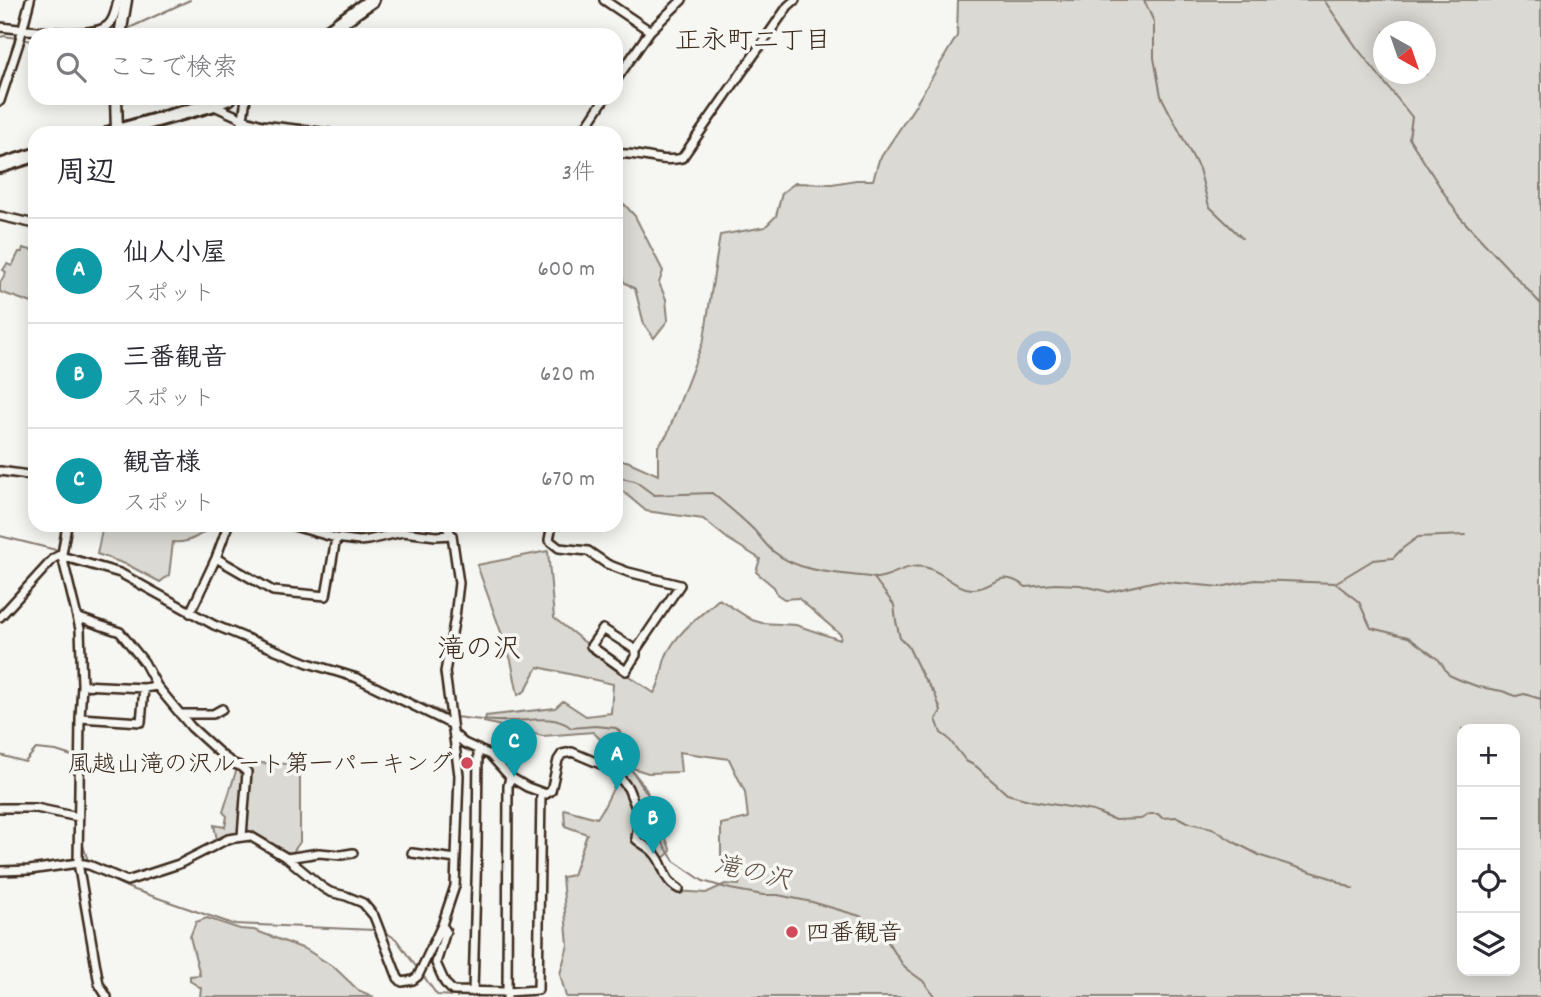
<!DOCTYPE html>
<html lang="ja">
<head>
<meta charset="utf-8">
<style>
  body { margin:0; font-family:Dekko,"Klee One",sans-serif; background:#f7f7f7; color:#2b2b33 }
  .controls { position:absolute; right:21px; bottom:21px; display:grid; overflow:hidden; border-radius:14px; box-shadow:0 4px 18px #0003 }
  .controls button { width:63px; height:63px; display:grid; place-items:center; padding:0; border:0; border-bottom:2px solid #e1e1e2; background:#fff; color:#2b2b33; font:35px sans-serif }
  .compass { position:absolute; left:1373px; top:21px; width:63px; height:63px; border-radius:50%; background:#fff; box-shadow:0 4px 18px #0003; rotate:140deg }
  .you { position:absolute; left:1045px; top:359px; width:24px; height:24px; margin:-18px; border:5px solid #fff; border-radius:50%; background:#1a73e8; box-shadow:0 0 0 10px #1a73e833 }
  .badge { display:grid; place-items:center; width:46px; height:46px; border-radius:50%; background:#2563eb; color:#fff; font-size:23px; font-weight:700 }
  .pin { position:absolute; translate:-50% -58px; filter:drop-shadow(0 2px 4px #0008) }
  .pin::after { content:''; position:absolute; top:37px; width:24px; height:21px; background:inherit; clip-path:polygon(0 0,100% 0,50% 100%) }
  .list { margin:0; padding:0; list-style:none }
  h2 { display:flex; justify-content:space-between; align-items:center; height:91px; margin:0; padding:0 28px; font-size:30px }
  h2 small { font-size:23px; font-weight:400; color:#7c7c81 }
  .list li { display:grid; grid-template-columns:46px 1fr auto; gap:21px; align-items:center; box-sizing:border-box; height:105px; padding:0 28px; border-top:2px solid #e1e1e2 }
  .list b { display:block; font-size:26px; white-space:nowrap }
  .list p { margin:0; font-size:23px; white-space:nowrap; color:#7c7c81 }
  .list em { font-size:23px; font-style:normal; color:#7c7c81 }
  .icon { flex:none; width:38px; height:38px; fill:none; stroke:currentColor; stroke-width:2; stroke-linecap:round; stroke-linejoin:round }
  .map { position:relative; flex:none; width:1541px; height:997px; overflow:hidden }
  .search { position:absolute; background:#fff; box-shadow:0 4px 18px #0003; left:28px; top:28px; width:595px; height:77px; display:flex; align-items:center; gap:18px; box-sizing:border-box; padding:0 24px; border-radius:21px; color:#7c7c81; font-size:26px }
  .panel { position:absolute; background:#fff; box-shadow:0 4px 18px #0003; left:28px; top:126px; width:595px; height:406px; border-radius:21px }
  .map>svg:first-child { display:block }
  .green { fill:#dad9d3; stroke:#8a8278; stroke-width:2; fill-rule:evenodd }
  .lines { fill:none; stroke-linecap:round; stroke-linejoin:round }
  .stream { stroke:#857a71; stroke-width:2 }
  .minor-casing { stroke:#3b2a1e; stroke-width:12 }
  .tertiary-casing { stroke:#3b2a1e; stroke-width:15 }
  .primary-casing { stroke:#3b2a1e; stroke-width:18 }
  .minor { stroke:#f6f6f2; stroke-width:7 }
  .tertiary { stroke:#f6f6f2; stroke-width:10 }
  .primary { stroke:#f6f6f2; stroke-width:12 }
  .poi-dot { fill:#d1495b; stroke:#f6f6f2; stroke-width:2.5 }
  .labels { text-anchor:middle; stroke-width:7; stroke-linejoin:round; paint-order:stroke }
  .poi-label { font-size:24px; fill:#3b2a1e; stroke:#f6f6f2; text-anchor:end }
  .neighbourhood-label { font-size:26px; fill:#3b2a1e; stroke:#f6f6f2 }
  .water-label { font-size:26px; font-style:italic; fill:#605248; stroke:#f6f6f2 }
  .quarter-label { font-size:28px; fill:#3b2a1e; stroke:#f6f6f2 }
</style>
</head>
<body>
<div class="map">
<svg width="1541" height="997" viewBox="0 0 1541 997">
  <rect width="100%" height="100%" fill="#f6f6f2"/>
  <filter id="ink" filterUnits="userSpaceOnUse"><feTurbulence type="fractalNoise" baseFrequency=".0143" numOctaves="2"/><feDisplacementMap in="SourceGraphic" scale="14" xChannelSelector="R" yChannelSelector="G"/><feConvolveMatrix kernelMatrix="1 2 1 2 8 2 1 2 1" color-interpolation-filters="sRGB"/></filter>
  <g filter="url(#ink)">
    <path class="green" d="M958,0H1541V997H566L560,974L568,945L562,877L573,875L587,834L565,826L564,809L597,818C609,803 613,779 629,768L623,769L612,751L593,732L543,736L484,722L486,716L555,708L563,701L586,716L611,713L613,684L538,667L525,691L518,695L511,660L477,565L548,551L554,618L620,670L654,693C662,682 661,669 666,656C677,632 700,616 719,599L752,620L762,623L796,625L840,640L841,635L798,598L784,599L777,594L774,587L756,572L760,559L728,539L703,519L646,511L620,489L616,490V461H627L658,475V446L667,435L704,339L720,235L765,227L776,216L782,193L795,183L832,184L856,180H873L879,160L913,109L957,36ZM1384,32H1426V74H1384ZM1462,729H1515V971H1462ZM679,752L729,759L745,792L748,818L721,824V860L742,873L739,885L725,884L706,893L676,891L663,880L656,865L671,851L664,834L644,815C656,793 642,784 629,767L648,773L681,772Z
      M624,204L635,216L663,271L659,283L666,299L668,320L654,338L644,324L635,289L624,282L616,262V253L619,247L616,212Z
      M23,248L35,251V304L0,292V283L6,272L3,270L7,264L12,266L19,252H22Z
      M103,525H213C201,535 188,544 173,542L169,575L160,582L128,565L97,554Z
      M257,763L293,764L300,779V842L293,852L287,854C256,836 253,825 217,840L214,825L225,827L227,816L223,812L237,768Z
      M207,918L240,929L254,930L307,950L335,968L358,990L374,997H200L201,988L190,981V976L200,975L190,937L196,922Z"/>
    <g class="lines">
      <path class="stream" d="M1144,0L1154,22V58L1161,96L1199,169L1209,206L1242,238
        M1324,0L1357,48L1412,117L1409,138L1458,215L1541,304
        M125,30L190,0
        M0,37L4,36L17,38
        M22,39L35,42
        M616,477L635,481L654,495L712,493C726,505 740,516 753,529C760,536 766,546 774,552C797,571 833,573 861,576C866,576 872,578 877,578C891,577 905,564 924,567C942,570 953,588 972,589C996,589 997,567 1026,587L1055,584L1080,585L1109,592L1156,581L1220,587L1255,580L1335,583L1359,602L1371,628L1408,637L1439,660L1449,675L1460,680L1479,687L1502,691L1516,696L1524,694L1541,699
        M0,536L60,551
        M65,552L109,565L125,571L188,607
        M874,578L894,605L896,621L900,638L908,646L923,677L935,694L941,711L936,719L941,733L948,738L966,761L977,767L1007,794L1033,801L1093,811L1115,820L1141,819L1150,814H1158L1162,818L1177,817L1189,823L1212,828L1234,842L1261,856L1331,878L1353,889
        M1335,583L1373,560L1393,558L1403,548L1418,537L1466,535
        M201,614L283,649
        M304,658L358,674L443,713
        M454,717C473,719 492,722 511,721C530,721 555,714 571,728L595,726L616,728L620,732L627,763L652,801L648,817L649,821L674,861L703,881L730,889L763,895H778L812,902L860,916L880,930L905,968L923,981L935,997
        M0,755L25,762L36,749L56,751L75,757L76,762
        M82,826L84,777
        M82,842L88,861
        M97,873L129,888L233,924L375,930
        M385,932L396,939L417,968
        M422,974L437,995L457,996V997"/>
      <g class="minor-casing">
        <path id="minor" d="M604,0L650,31
          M0,27C23,29 92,40 108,25C115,19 116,8 118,0
          M616,80L650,31L682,0
          M0,101L19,43L30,0
          M212,105L243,119L262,125L329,133
          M239,133L243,119L246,98
          M576,133L588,124L605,98
          M616,154C638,151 661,164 682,158L788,6L795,0
          M0,216L35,224
          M0,471L35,476
          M290,525L336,538L359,541L368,540L403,532L436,536L452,535
          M552,525L549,540L559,548L588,551L607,564L628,572L680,585L636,650V655L626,671L591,646L603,629L636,650
          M60,556L63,560L80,629L82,685L80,718L78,863L96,967L99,984L107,997
          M61,556L120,573L214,625L308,663L357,678L451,724
          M216,558L273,591L326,596L336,538
          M190,613L216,558L228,525
          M0,617L54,558L62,554L67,525
          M79,618L120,632L144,662L157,686L191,727L223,756L234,764L240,766L247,772L242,836
          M82,685L144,688L157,686
          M180,714H213L222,709
          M80,718L141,722L144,688
          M454,734L464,743L490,755L510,777L527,787L546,794L551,791L558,760L562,754L572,752L605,766L621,779L628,788L639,815L636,839C641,844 649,847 654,853C666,865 661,879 679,889
          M0,808H36L78,817
          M412,853L456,859
          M287,858L319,853L341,855L353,853
          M0,871L30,870L78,863L89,865L127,881L179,864L228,839L250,836L287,858L322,887L330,892L346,896L363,903L374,916L398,978L402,982L413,980L418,976L442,925L455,886L459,775L445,672L455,617L459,583L452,535L447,528L448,525
          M442,925L446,931L436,963L445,983L453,991L507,992L538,990L541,793
          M473,992L477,846L478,749
          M507,997L508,786L510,777"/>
      </g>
      <g class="tertiary-casing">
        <path id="tertiary" d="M120,35L126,0
          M116,98L117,131"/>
      </g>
      <g class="primary-casing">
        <path id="primary" d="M323,35L372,0
          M110,133L211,105L229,98
          M0,166L35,155"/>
      </g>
      <use href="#minor" class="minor"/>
      <use href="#tertiary" class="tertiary"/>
      <use href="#primary" class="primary"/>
    </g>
  </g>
  <g class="poi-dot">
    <circle cx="467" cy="763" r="7"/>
    <circle cx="792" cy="932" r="7"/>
  </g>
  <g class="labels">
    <g class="poi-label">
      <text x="453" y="771">風越山滝の沢ルート第一パーキング</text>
      <text x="806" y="940" text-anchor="start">四番観音</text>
    </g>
    <g class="neighbourhood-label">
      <text x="753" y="48">正永町二丁目</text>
    </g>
    <g class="water-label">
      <text transform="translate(753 871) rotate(13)" y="9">滝の沢</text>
    </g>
    <g class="quarter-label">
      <text x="479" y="657">滝の沢</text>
    </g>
  </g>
</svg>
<div class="controls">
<button>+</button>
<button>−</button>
<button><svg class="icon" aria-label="locate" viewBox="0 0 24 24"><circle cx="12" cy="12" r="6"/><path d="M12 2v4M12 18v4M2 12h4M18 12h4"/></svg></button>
<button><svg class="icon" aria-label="layers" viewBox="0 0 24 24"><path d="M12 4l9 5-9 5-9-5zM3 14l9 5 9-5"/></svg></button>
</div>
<svg class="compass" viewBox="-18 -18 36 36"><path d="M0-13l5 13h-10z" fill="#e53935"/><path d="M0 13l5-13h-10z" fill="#7c7c81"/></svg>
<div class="you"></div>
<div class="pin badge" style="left:617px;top:790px;background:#0f9aa8">A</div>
<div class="pin badge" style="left:653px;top:854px;background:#0f9aa8">B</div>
<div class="pin badge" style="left:514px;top:777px;background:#0f9aa8">C</div>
<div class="search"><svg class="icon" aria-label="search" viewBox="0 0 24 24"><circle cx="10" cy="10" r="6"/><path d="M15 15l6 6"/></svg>ここで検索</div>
<section class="panel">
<h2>周辺<small>3件</small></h2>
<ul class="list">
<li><span class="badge" style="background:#0f9aa8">A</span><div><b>仙人小屋</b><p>スポット</p></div><em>600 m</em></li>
<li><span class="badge" style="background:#0f9aa8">B</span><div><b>三番観音</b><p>スポット</p></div><em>620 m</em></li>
<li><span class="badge" style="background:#0f9aa8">C</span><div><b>観音様</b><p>スポット</p></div><em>670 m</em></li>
</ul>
</section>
</div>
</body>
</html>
